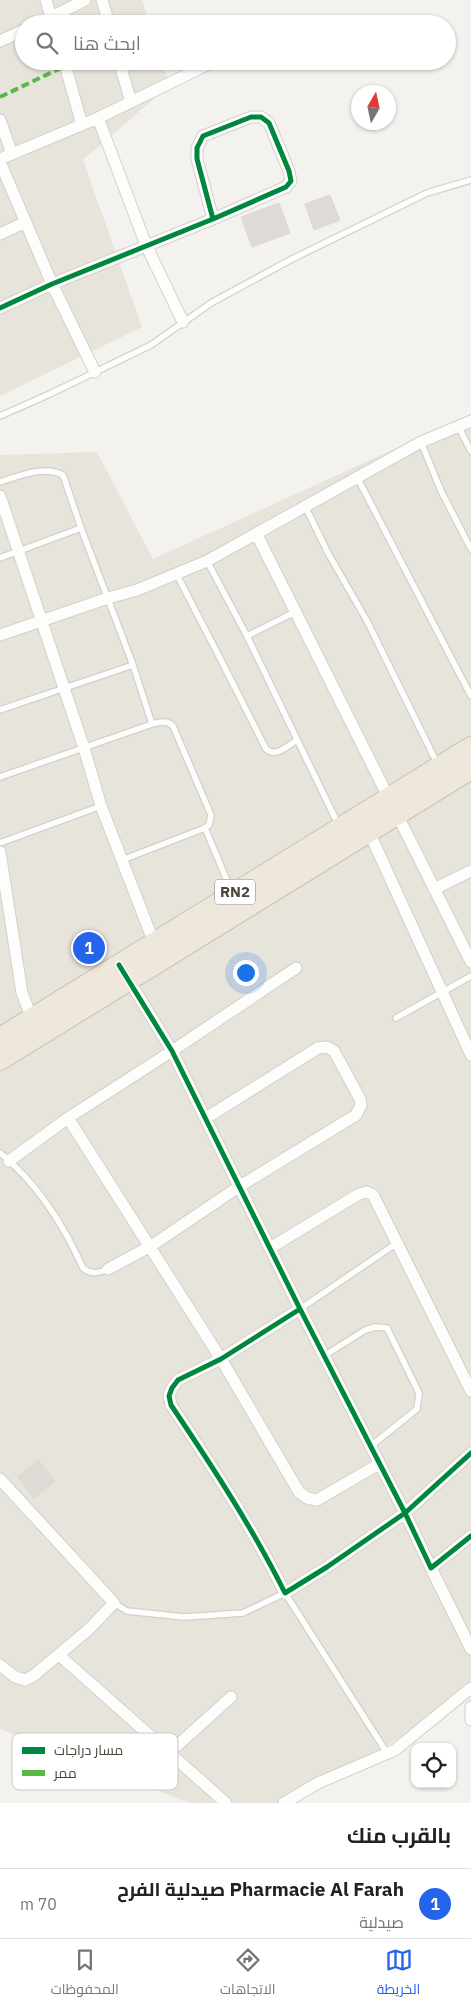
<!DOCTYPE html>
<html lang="ar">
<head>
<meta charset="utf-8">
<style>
  body { margin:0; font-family:"IBM Plex Sans",Cairo,sans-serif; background:#f6f6f6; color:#222; direction:rtl }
  .controls { position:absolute; right:15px; bottom:15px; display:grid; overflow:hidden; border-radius:10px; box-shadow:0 1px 4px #0004 }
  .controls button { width:45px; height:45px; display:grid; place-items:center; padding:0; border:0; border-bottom:1px solid #e0e0e0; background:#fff; color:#222; font:25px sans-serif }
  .compass { position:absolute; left:351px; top:85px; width:45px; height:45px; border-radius:50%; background:#fff; box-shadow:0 1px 4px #0004; rotate:9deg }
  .you { position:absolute; left:245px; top:972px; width:18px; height:18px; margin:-12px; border:4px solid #fff; border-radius:50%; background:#1a73e8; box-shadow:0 0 0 8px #1a73e833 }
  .badge { display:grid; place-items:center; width:32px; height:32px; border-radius:50%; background:#2563eb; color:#fff; font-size:16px; font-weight:700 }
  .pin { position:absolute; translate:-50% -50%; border:2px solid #fff; box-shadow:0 1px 5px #0006 }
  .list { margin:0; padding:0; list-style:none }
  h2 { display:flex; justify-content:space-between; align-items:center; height:65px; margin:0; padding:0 20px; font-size:21px }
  h2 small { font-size:16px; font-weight:400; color:#767676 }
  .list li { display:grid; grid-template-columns:32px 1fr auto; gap:15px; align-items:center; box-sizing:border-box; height:70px; padding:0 20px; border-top:1px solid #e0e0e0 }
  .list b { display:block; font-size:19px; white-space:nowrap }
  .list p { margin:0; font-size:16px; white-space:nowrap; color:#767676 }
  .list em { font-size:16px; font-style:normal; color:#767676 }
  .icon { flex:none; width:28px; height:28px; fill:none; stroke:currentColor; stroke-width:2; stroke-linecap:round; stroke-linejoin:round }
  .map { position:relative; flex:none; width:471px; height:1803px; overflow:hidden; direction:ltr }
  .search { position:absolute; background:#fff; box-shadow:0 1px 4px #0004; left:15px; right:15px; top:15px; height:55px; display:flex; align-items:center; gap:12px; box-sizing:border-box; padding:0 18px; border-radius:28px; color:#767676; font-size:19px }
  .sheet { height:135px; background:#fff }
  nav { display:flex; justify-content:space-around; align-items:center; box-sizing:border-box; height:70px; border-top:1px solid #e0e0e0; background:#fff; font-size:14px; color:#767676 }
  nav a { display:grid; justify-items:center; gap:2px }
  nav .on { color:#2563eb }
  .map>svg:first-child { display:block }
  .residential { fill:#e7e4dc }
  .building { fill:#dedbd6; stroke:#dcd9d4 }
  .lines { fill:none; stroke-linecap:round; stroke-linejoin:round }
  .lane-casing { stroke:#d2d0cb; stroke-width:8 }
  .street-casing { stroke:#d2d0cb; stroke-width:13 }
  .highway-casing { stroke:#ccbfa9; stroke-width:22 }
  .lane { stroke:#fdfdfc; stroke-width:5.5 }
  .street { stroke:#fdfdfc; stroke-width:11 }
  .highway { stroke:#ede8db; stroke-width:20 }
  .quiet { stroke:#58b947; stroke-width:4; stroke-dasharray:8 4; stroke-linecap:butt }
  .cycleway-casing { stroke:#fff; stroke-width:8 }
  .cycleway { stroke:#00873e; stroke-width:5 }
  .labels { text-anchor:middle; stroke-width:5; stroke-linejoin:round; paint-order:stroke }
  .shield { fill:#fff; stroke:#817c74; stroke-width:1 }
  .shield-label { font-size:15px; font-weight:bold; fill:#4b4439 }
  .key { fill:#fff; stroke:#c9c7c4; stroke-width:1 }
  .key-label { font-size:14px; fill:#4b4439 }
</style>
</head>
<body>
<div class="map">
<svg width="471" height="1803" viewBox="0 0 471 1803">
  <rect width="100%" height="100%" fill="#f4f2ee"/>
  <path class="residential" d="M0,0H142L150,24H24V61H162L170,85L83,160L142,327L0,396Z
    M471,414V1695L291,1803H189L0,1729V455L97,452L153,559Z"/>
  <path class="building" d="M330,195L340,220L314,230L305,204Z
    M279,203L290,233L252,247L241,217Z
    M38,1460L55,1481L34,1498L18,1477Z"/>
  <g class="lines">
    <g class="lane-casing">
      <path id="lane" d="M0,416L52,393L151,345L211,303L292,259L427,193L471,180
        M458,426L471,451
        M421,442L441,491L471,549
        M357,477L471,696
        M0,482C20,476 43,465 63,475L81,528L133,665L152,724
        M305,506L328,553L367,621L438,765
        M0,558L81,528
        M207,561L247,636L338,824
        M177,575L224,666L266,749C276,758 287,746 297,740
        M247,636L295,612
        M0,710L133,665
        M0,777L152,724C160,722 167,720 173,726L211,815L209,825L205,828L122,860
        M205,828L231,890
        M0,843L101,806
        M396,1018L471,976
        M0,1153C37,1183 64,1226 83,1268C92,1275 98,1273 108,1269
        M300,1309L397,1243
        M324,1356L365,1330L375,1327L387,1328L419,1393L417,1409L371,1446
        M114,1603L127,1611L184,1617L243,1613L285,1593L387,1753"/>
    </g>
    <g class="street-casing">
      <path id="street" d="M46,0L53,24
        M102,0L109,24
        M38,24L85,0
        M0,41L24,30
        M64,61L82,125
        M119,61L131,102
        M0,120L12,154
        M0,159L98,118
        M0,162L52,284L95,372
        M0,234L26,222
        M0,308L52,284L213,219L286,187L291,181L289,171L269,123L261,117H251L203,136L197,148V159L213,219
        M183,322L146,245L98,118L215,61
        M0,496L84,748L101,806L154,943
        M257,535L471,962
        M0,635L108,598L137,590L207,561L421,442L471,421
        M369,832L471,1055
        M0,852L22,993L34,1024
        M434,889L471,871
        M127,977L172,1051L300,1309L405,1513L431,1568L471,1536
        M68,1118L221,1359L299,1492L307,1498L317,1500L379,1464
        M9,1161L68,1118L172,1051L296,968
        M270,1248L359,1194L367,1192L373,1195L471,1391
        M108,1269L151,1246L240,1186L356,1115L361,1105L360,1099L334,1051L327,1047L318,1048L206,1118
        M300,1309L221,1359L178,1380L172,1388L169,1396L171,1405C212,1466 252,1527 285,1593L327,1567L405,1513L471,1453
        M0,1479L114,1603L88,1630L33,1676L25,1680L15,1677L0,1665
        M431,1568L471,1649
        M59,1655L226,1803
        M471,1707V1720
        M170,1752L231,1697
        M284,1803L318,1783L395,1750L471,1688"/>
    </g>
    <g class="highway-casing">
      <path id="highway" d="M0,1038L471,747
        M0,1060L471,769"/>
    </g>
    <use href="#lane" class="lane"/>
    <use href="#street" class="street"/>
    <use href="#highway" class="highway"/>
    <path class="quiet" d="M0,97L65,66"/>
    <g class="cycleway-casing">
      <path id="cycleway" d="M0,308L52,284L213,219L286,187L291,181L289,171L269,123L261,117H251L203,136L197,148V159L213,219
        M119,965L172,1051L300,1309L405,1513L431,1568L471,1536
        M300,1309L221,1359L178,1380L172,1388L169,1396L171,1405C212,1466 252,1527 285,1593L327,1567L405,1513L471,1453"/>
    </g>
    <use href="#cycleway" class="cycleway"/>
  </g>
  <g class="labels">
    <rect class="shield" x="215" y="879.5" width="40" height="25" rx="4"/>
    <g class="shield-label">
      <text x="235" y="897">RN2</text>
    </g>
  </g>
  <rect x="12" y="1733" width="166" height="57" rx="8" class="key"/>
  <rect x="22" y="1747" width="23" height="7" fill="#00873e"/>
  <rect x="22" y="1770" width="23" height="6" fill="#58b947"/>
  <g class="key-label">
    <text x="54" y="1755">مسار دراجات</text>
    <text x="54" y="1778">ممر</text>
  </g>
</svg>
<div class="controls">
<button><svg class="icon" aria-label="locate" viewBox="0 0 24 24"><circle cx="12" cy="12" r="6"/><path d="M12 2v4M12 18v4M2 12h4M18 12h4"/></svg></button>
</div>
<svg class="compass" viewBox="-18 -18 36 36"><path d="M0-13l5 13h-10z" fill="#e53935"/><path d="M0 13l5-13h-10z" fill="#767676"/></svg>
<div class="you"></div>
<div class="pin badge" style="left:89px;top:948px">1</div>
<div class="search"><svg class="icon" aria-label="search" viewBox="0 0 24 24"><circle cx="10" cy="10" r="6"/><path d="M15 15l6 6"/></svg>ابحث هنا</div>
</div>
<section class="sheet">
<h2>بالقرب منك<small></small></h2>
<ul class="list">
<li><span class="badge">1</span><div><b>Pharmacie Al Farah صيدلية الفرح</b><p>صيدلية</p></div><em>70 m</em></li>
</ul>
</section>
<nav>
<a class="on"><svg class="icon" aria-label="map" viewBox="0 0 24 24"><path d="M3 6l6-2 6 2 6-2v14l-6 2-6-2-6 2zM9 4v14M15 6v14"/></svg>الخريطة</a>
<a><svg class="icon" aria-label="directions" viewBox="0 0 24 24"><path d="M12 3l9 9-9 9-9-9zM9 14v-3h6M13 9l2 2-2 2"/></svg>الاتجاهات</a>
<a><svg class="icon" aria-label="saved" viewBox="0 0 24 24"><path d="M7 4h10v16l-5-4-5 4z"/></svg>المحفوظات</a>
</nav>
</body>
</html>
